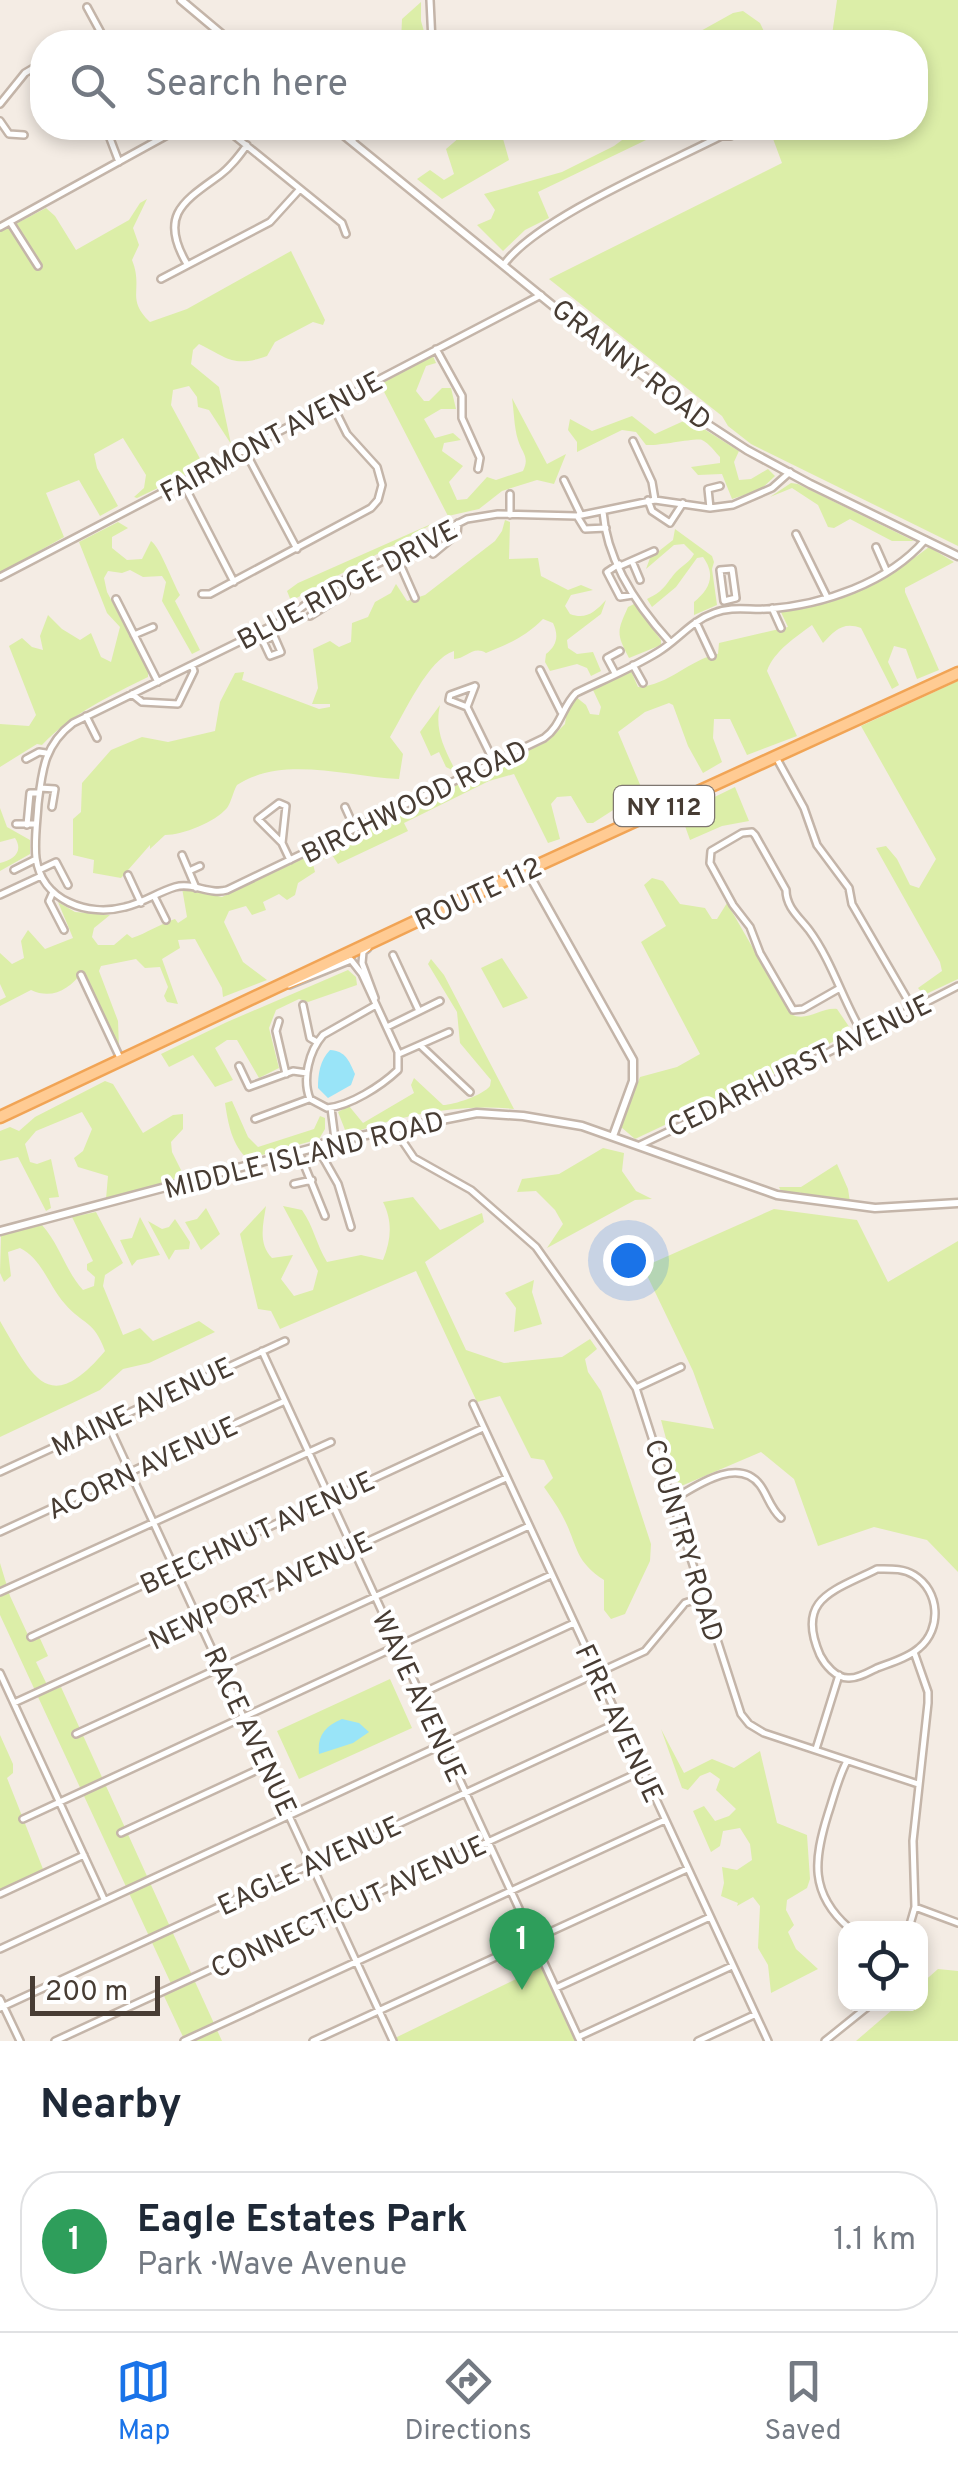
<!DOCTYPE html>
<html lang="en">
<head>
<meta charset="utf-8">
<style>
  body { margin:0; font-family:Overpass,sans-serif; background:#f6f6f7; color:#1f2937 }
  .controls { position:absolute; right:30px; bottom:30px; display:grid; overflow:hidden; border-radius:20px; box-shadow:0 5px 15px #0003 }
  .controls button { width:90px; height:90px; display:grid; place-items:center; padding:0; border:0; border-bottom:2px solid #e0e1e3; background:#fff; color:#1f2937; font:50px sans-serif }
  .scale { position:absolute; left:30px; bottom:25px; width:130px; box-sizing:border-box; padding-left:10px; border:5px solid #473c33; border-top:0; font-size:28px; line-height:35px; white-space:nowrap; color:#473c33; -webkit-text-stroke:8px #fff; paint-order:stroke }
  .you { position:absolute; left:628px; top:1260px; width:35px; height:35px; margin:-25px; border:8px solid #fff; border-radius:50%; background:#1a73e8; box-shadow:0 0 0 15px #1a73e833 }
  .badge { display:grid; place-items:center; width:65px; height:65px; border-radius:50%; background:#1a73e8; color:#fff; font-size:32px; font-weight:700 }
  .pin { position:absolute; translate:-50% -82px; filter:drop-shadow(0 2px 5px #0008) }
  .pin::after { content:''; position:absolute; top:52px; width:35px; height:30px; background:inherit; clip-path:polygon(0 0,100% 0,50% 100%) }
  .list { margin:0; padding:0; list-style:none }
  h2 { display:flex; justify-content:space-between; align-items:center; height:130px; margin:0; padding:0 40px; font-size:42px }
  h2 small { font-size:32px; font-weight:400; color:#747a83 }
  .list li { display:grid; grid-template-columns:65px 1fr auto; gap:30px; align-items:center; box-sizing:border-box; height:140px; margin:0 20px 20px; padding:0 20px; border:2px solid #e0e1e3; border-radius:40px }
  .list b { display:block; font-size:38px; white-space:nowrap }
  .list p { margin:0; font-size:32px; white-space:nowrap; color:#747a83 }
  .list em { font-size:32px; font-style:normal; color:#747a83 }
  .icon { flex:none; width:55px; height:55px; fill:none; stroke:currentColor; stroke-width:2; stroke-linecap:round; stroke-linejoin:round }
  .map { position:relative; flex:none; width:958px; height:2041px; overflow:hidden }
  .search { position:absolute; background:#fff; box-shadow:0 5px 15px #0003; left:30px; right:30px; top:30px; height:110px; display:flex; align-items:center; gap:25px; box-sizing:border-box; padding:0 35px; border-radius:40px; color:#747a83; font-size:38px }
  .sheet { height:290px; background:#fff }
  nav { display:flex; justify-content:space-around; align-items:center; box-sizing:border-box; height:140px; border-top:2px solid #e0e1e3; background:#fff; font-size:28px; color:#747a83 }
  nav a { display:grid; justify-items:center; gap:5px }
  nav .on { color:#1a73e8 }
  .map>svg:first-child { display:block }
  .green { fill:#dceea8 }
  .water { fill:#99e4f8 }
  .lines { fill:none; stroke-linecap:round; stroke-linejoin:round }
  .minor-casing { stroke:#c4b5a9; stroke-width:10 }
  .tertiary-casing { stroke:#c4b5a9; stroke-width:11 }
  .primary-casing { stroke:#f1a455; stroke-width:15 }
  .minor { stroke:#fff; stroke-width:5 }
  .tertiary { stroke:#fff; stroke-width:6 }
  .primary { stroke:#ffcb93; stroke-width:10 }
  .labels { text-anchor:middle; stroke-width:8; stroke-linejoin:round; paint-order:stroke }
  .shield { fill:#fff; stroke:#7e7670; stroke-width:2.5 }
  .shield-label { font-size:25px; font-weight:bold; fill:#473c33 }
  .street-label { font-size:28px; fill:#473c33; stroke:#fff }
</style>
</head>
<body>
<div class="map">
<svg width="958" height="2041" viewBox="0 0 958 2041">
  <rect width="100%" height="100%" fill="#f4ece4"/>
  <path class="green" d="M837,0H958V546L751,444L728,426L722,416L549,279L782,163L769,128H916V42H831Z
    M421,2V21L427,42H401L402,19Z
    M743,11L760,23L769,42H681L733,13Z
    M465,128H500L509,160L442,199L417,179L430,170L444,180L454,174L446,149L467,131Z
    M638,128H671L538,192L549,218L525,230L503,251L477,225L491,219L495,210L484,194L562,172L614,146Z
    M147,199L133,228L139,245L132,260C144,290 125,298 150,322L187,309L291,251L325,320L323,325L313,322L275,342L267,356C233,368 228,358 199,344L193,350L191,364L219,387L231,444L209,410L198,407L197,397L189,386L173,390L171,405L204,466L137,498L134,497L144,488L146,475L123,438L94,454L97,468L118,506L100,516L79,480L46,493L64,537L0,573V232L46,208L55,216L76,250L129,220L140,203Z
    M432,354L436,363L426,366L416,391L424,401H429L442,388H451L456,409H441L424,419L435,438L453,433L461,440L444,443L442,451L463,466L449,482L457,500L467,499L487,477L496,480L523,471C530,457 522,453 518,440C514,427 514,411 512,398L547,464L566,454L554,484L537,480L502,491L479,509L448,516L380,384Z
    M632,416L655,434L688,419L739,451L734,462L739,480L751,479L768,469L775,476L760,490L732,499L722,474L698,475L691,467L720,463V457C715,452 709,443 702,440C698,437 659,446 646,445L636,432L622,430L577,452V442L568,430L570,419L592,431Z
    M791,483L798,484L914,541H892L850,519L834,528L828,527L818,505L792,488L770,497Z
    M505,520L510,522L509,559L538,558L541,576L568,590L581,585L593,590L571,595L565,606L570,614C586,620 595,612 606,600L601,614L567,640L568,648L577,654L593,652L601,671L591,676L587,668L577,664L550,671L545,662L546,654C557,645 559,636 553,623L543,619C526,636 509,644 486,653C473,645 466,659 454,659V651C428,659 404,714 390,737L403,754L399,779C347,777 283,755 237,785C233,792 231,803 227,808C215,822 183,835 165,835L150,849V845L121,878L93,873L94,860L73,855V819L81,812L82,783L111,750L142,737L168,742L215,731L220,702L235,673L244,672L242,680L319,709L330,707V704H312L318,688L313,649L330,641L339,647L351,642L352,623L368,617L375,602L391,593L396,584L407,601L425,595L495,541L502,531Z
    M438,521L291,601L287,591L298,583Z
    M118,522L128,528L112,537V548L127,560L142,559L151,541C160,547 172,581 180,595L175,601L200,650L192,654L162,601L166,582L162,576L143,577L130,570L122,573L108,571L104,578L107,592L148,670V677C110,696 72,713 42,745L37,744L0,767V724L29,726L36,715L9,646L22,638L32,647L43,650L40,636L48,615L62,629L80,640L91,633L101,657L111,662L120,627L107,613L79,542Z
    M675,529L712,556L714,562L712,569L717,605L694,615V602C710,589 716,575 703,557L697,558L676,587L652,607L647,599C666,590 665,584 677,571C684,564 689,563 694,554L684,544L674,545L646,569L650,558L673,540Z
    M929,547L954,562L905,588V592L939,670L917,679L906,649L894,646L888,662L899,685L892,689L861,628C843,621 834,631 823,643L812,625C796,637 774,651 767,671L797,736L747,755L730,719H714L713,738L722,762L703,773L688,746L673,705L669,703L645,712L618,732L641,787L621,805L593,823H587L571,796L557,797L551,804L560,839L548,843L514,774L489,781L404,823L408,831L338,864L332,855L313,864L315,872L298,883L295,895L287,900L279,894L263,902L266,910L252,915L246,906L229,911L224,922L243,962L267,980L223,997L222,988L195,939L178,940L180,948L162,959L178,1004L167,1002L164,996L168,987L160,967L145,968L136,959L101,966L99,971L118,1021L119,1048L82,972C70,989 52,1000 31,990L0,1006V1000L6,997L0,984V953L12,964L24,958L21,941L28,930L45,949L73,938L58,902L75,912L110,915L94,928L92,937L98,945H114L127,934L132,938C147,933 160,924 175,919L178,923L187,917L182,888L222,897L548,741L565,724L567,710L576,697L586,705L590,714L599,715L601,707L593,690L631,671L638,687C670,685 688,660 718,654L719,643L788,627L779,608C832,604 887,580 929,547Z
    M634,604L661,640V645L629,658C616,633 617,632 628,607Z
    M958,681V979L924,995L918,988L942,971L940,962L876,848L886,846L897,859L910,885L919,888L936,859L861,726Z
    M440,705C434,731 445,749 456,772L446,767L439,752L431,756L420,732Z
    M735,787L749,821L722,826L690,840L685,826L694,819L692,808Z
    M0,808L7,827L30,840V854L0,871V863C13,860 24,852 15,838L0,842Z
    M652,878L663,881L680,904L705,908L712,919H717L727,903L791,1014C806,1023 821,1007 837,1009L852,1031L786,1068L635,1139L621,1127L640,1077L677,1067L700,1054L641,942L666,926L644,885Z
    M502,958L528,998L503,1008L481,968Z
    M431,959L444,975L514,1109C460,1103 397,1116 347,1135L338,1112L349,1106L363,1123L414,1093L411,1085L414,1078L443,1105C454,1105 483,1095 490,1086L491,1080L460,1043L457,1012L428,964Z
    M348,970L356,977L357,985L308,1002L299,999L276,1010L269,1028L279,1068L259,1078L237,1040H227L215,1048L233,1080L215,1087L193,1055L169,1067L161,1054L227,1022Z
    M105,1081L113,1084L143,1133L173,1115L183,1114V1129L171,1142L172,1152L185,1178L106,1199L108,1176L78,1167L74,1158L83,1151L92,1129L82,1112L36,1131L25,1144L30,1162L37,1164L51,1159L59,1197L49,1198L51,1208L46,1211L18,1157L0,1161V1131L10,1127L19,1131L35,1117Z
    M232,1101L248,1137L258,1147L314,1129L320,1116L325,1118V1129L319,1139L248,1159C232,1146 228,1123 225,1103Z
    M603,1148L624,1153L622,1171L636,1191L652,1199L635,1200L547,1248L563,1224L555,1210L536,1191L517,1192L522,1179L559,1174Z
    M837,1164L848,1189L850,1202L803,1196L800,1192L798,1195L781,1191L779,1187H801Z
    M413,1197L440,1230L482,1213L484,1222L425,1262L466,1350L504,1363L562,1357L590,1339L597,1349L585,1359L588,1372L601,1391L651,1544L650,1561L625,1614L611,1619L604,1610V1580C573,1560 578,1544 562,1515C557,1505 550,1496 544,1487L553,1478L544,1460L531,1458L500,1396L477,1402L416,1271L280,1329L271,1311L258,1309L240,1234L266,1206C263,1225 258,1244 272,1258L293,1255L281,1279L294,1296L313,1290L318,1271L283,1206L302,1210C314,1227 316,1244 327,1262L361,1255L383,1260C391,1240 393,1222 383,1202Z
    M206,1208L220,1234L201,1250L185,1222L197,1219Z
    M774,1209L857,1220L888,1282L958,1241V1572L927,1540L874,1527L818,1546L794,1479L761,1452L679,1487L661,1420L714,1429L693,1371L643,1267Z
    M96,1212L123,1263L105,1275L103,1286L123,1335L140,1328L153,1341L199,1321L215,1332L149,1363L123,1369L100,1390L0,1437V1321C32,1375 48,1419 105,1351C94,1320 83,1325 65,1304C48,1285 43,1260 20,1248L8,1252L11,1276L4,1282L0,1273L1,1235L42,1225C60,1245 65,1270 83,1290L94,1286L95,1277L87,1270V1264L93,1261L72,1217Z
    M140,1217L160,1255L137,1260L132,1266L120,1240L132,1238Z
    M175,1219L190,1242L189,1249L175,1250L169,1260L148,1221L162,1229L169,1227Z
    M534,1280L532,1292L542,1324L514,1332L516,1308L505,1293Z
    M0,1563L10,1596L28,1635L37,1632L48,1656L36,1662L50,1691L61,1687L222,2041H185L164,1996L174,1990L0,1615Z
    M390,1679L412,1728L299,1779L277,1731Z
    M661,1729L684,1773L712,1759L734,1768L760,1751L777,1823L807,1835L810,1879L807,1888L787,1900L786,1910L794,1925L788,1932L796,1949L818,1969L771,1993L768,1965L758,1948L760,1906L753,1897L737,1906L738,1903L721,1896L724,1883L722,1867L737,1870L752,1860L750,1844L740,1828L723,1831L720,1846L711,1852L693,1811L704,1806L715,1821L729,1816L736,1809L716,1790L720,1779L710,1772L700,1776L688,1790L682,1788Z
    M0,1735L13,1764V1773L7,1778L43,1869L0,1890Z
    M543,1966L577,2041H396L395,2038Z
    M938,1969L958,1971V2041H856L899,2004H920L921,1984Z"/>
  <path class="water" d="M330,1050C346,1051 349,1061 355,1074L351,1085L328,1098L318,1088C318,1074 320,1060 330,1050Z
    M342,1719L359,1723L369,1732L353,1743L319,1754C317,1736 325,1726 342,1719Z"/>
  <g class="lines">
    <g class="minor-casing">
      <path id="minor" d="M430,0L432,42
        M87,7L106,42
        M83,42L101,34
        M0,104L25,73L42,63
        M0,121L9,134L24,135
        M106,128L119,162
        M225,128L342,223L346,234
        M352,141L362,128
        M10,222L38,266
        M0,227L180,128
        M505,263C540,217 665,165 721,136H731
        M187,264C158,215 184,201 220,175C231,167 239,156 247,145
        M161,279L270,222L300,189
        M436,349L462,396V418L480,458L478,469
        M633,441L652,482L655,500
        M245,451L297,549
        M790,472L772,488L733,505L710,508L655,500L577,516L498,514L467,519L323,591L288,618L73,723C44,745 42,771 38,804C37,822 34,841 36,858C42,901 88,917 125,907C143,903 158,892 175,887C193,882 209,895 227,890L544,738C561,726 562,707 576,693C603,680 632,668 658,652C678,640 691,621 714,613C731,606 749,610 767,609C823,605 888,583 925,540
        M564,480L581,515
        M183,483L234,582
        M648,500L652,511L670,523L683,503
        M710,508L708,489L720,486
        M603,512C607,561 638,607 670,642
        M510,515V494
        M577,516L585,529L606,528
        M796,534L827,597
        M422,541L433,554L457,534L458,523
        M876,547L887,572
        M396,555L415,598
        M632,561L640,580
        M619,564L607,572L620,597L633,595
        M620,566L654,551
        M732,569L736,598L724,601L720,570Z
        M0,577L541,295
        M202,594H210L371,508L378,500L382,485L377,467L347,434L332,404
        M116,599L158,682
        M772,608L781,628
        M310,616L346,593
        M696,622L712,656
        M134,635L153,627
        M274,636L281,652L270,656L263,641Z
        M633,665L643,683
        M540,670L561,712
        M615,673L607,658L620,651
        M475,686L467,707L494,762
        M132,694L142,702L178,704L194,671L192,665
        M467,707L449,700L450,695L475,686
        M86,716L97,738
        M26,759L39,752L46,753
        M777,759L804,808L817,845L849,888L852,904L913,1009
        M40,788L55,789L52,807
        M279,803L286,806L282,843L258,819Z
        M345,807L355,829
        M16,824H36
        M27,825L30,793H39
        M282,843L290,860
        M182,855L196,888
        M14,870L36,859
        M39,870L56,862L68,885
        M189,871L200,866
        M128,875L141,903
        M53,892L49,901L64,930
        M0,895L41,876
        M154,896L166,920
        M368,948L363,952L362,963L375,998
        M393,955L419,1011
        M81,975L120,1058
        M289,985L351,960L362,974L398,1052V1070C381,1086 350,1106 327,1108L310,1099C302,1079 309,1051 323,1035L376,1005
        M840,988L803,1009L793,1010L760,953L750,927L733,905L710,863L711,851L742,833L752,832L755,835L786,890C786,907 799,917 809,930C832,961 843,1001 863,1034
        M303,1005L310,1038L317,1042
        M279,1021L276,1031L286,1074
        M387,1027L440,1001
        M420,1045L470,1092
        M399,1054L449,1032
        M239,1066L249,1087L293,1071L307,1073
        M255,1119L309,1099
        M395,1130L414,1158L471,1190L536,1247L636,1388L741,1714L749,1724L764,1733L918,1784
        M320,1144L335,1139L331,1108
        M640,1145L733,1101L958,986
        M317,1147L338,1184L351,1227
        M299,1152L325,1216
        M294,1184L312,1180
        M262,1351L580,2041
        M636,1388L681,1367
        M473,1404L768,2041
        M107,1422L393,2041
        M0,1472L285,1341
        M674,1499C696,1486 738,1456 760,1485C768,1496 770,1508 781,1518
        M0,1532L285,1401
        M877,1569C890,1569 903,1568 914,1575C940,1591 942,1629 919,1648C908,1658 890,1663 877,1668C869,1672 857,1679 848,1678C836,1678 825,1665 820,1655C795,1598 834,1591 877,1569Z
        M0,1592L331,1442
        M31,1637L483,1428
        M0,1673L104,1899
        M420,1694L574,1623
        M14,1703L506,1478
        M76,1734L529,1526
        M816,1749L839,1675
        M847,1761C838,1778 834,1796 828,1814C814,1859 809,1893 849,1928
        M23,1819L551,1575
        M121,1833L266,1766
        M0,1894L84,1855
        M915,1907L958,1923
        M909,1928L915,1907L913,1841L928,1703V1692L914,1652
        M0,1949L645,1651L685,1603L703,1597
        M556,1988L710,1917
        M0,1999L20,2041
        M0,2008L619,1722
        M578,2037L732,1966
        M55,2041L642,1771
        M184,2041L665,1820
        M313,2041L687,1869
        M698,2041L754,2015
        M825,2041L871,2004"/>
    </g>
    <g class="tertiary-casing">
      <path id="tertiary" d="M181,0L231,42
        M335,128L568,318L701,420L747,450L810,484L958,556
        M527,871L633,1060V1081L613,1136
        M0,1231L351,1138L477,1113L523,1116L582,1126L777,1195L875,1208L958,1203"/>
    </g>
    <g class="primary-casing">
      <path id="primary" d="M0,1117L440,910L958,673"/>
    </g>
    <use href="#minor" class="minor"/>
    <use href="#tertiary" class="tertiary"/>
    <use href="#primary" class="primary"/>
  </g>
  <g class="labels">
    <rect class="shield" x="614" y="786" width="100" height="40" rx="8"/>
    <g class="shield-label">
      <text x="664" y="815">NY 112</text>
    </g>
    <g class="street-label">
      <text transform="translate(632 364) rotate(38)" y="10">GRANNY ROAD</text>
      <text transform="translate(271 436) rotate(-28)" y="10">FAIRMONT AVENUE</text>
      <text transform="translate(347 584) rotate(-28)" y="10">BLUE RIDGE DRIVE</text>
      <text transform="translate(414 801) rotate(-26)" y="10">BIRCHWOOD ROAD</text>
      <text transform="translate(478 893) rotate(-25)" y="10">ROUTE 112</text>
      <text transform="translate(799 1065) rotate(-26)" y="10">CEDARHURST AVENUE</text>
      <text transform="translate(304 1154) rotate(-14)" y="10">MIDDLE ISLAND ROAD</text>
      <text transform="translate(142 1406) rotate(-25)" y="10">MAINE AVENUE</text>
      <text transform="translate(142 1467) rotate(-25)" y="10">ACORN AVENUE</text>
      <text transform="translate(257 1532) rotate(-25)" y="10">BEECHNUT AVENUE</text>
      <text transform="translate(685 1540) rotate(73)" y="10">COUNTRY ROAD</text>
      <text transform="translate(260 1590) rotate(-25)" y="10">NEWPORT AVENUE</text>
      <text transform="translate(420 1696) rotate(65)" y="10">WAVE AVENUE</text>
      <text transform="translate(620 1723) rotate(65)" y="10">FIRE AVENUE</text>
      <text transform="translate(251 1731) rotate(65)" y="10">RACE AVENUE</text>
      <text transform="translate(309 1865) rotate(-25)" y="10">EAGLE AVENUE</text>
      <text transform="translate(348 1906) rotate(-25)" y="10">CONNECTICUT AVENUE</text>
    </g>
  </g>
</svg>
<div class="controls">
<button><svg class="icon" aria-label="locate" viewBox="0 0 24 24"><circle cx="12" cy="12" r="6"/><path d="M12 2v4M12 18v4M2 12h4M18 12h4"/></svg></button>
</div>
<div class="scale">200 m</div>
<div class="you"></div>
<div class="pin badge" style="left:522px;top:1990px;background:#2e9e5b">1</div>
<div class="search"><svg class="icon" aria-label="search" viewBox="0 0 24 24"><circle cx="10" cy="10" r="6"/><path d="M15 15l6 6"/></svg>Search here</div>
</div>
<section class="sheet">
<h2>Nearby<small></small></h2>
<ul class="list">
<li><span class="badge" style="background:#2e9e5b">1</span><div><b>Eagle Estates Park</b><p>Park · Wave Avenue</p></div><em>1.1 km</em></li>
</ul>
</section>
<nav>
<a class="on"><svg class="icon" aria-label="map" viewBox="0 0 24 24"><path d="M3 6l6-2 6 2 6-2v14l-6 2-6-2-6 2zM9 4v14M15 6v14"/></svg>Map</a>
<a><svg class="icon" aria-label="directions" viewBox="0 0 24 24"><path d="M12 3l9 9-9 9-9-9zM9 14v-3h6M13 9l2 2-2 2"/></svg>Directions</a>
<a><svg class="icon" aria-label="saved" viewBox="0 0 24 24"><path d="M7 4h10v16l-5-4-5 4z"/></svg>Saved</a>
</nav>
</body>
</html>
